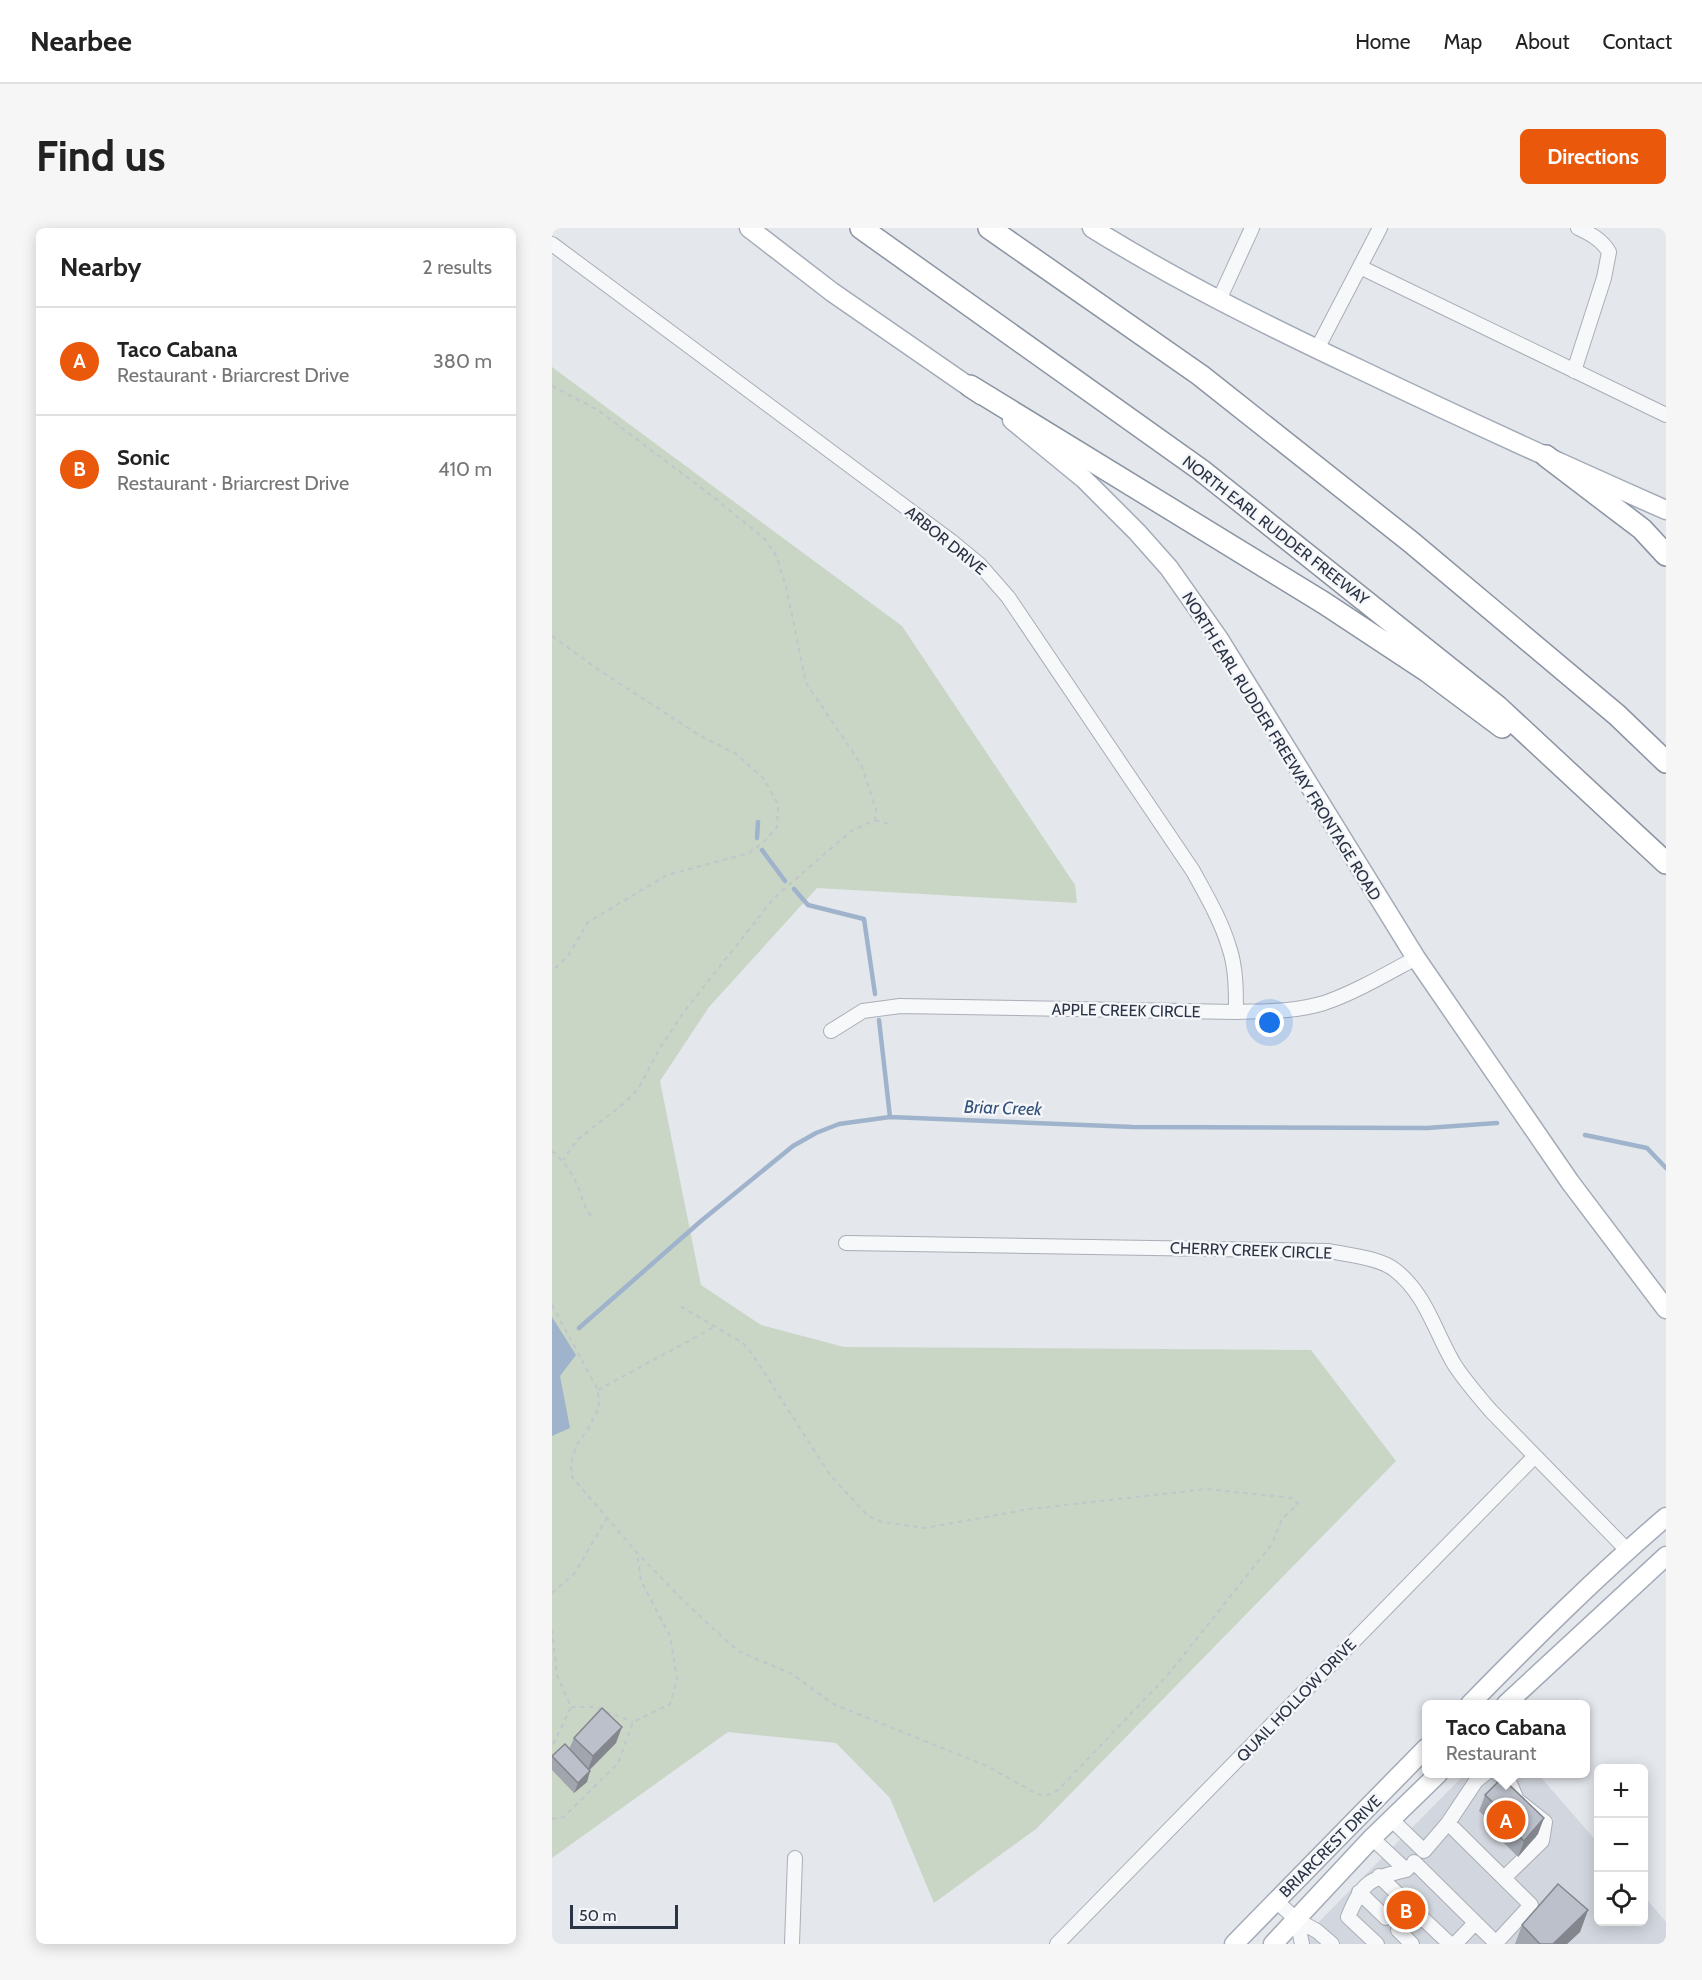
<!DOCTYPE html>
<html lang="en">
<head>
<meta charset="utf-8">
<style>
  body { margin:0; font-family:Cabin,sans-serif; background:#f6f6f6; color:#222 }
  .controls { position:absolute; right:18px; bottom:18px; display:grid; overflow:hidden; border-radius:9px; box-shadow:0 3px 15px #0003 }
  .controls button { width:54px; height:54px; display:grid; place-items:center; padding:0; border:0; border-bottom:2px solid #e0e0e0; background:#fff; color:#222; font:30px sans-serif }
  .scale { position:absolute; left:18px; bottom:15px; width:108px; box-sizing:border-box; padding-left:6px; border:3px solid #2b3445; border-top:0; font-size:16px; line-height:21px; white-space:nowrap; color:#2b3445; -webkit-text-stroke:4px #f4f6f9; paint-order:stroke }
  .you { position:absolute; left:718px; top:795px; width:21px; height:21px; margin:-15px; border:4px solid #fff; border-radius:50%; background:#1a73e8; box-shadow:0 0 0 9px #1a73e833 }
  .badge { display:grid; place-items:center; width:39px; height:39px; border-radius:50%; background:#ea580c; color:#fff; font-size:20px; font-weight:700 }
  .pin { position:absolute; translate:-50% -50%; border:3px solid #fff; box-shadow:0 2px 6px #0006 }
  .popup { position:absolute; left:870px; top:1472px; width:168px; height:78px; box-sizing:border-box; display:grid; place-content:center; border-radius:9px; background:#fff; filter:drop-shadow(0 2px 4px #0005); font-size:20px; white-space:nowrap; color:#767676 }
  .popup b { font-size:22px; color:#222 }
  .popup::after { content:''; position:absolute; left:50%; top:100%; margin-left:-12px; border:12px solid transparent; border-top-color:#fff }
  .list { margin:0; padding:0; list-style:none }
  h2 { display:flex; justify-content:space-between; align-items:center; height:78px; margin:0; padding:0 24px; font-size:26px }
  h2 small { font-size:20px; font-weight:400; color:#767676 }
  .list li { display:grid; grid-template-columns:39px 1fr auto; gap:18px; align-items:center; box-sizing:border-box; height:108px; padding:0 24px; border-top:2px solid #e0e0e0 }
  .list b { display:block; font-size:22px; white-space:nowrap }
  .list p { margin:0; font-size:20px; white-space:nowrap; color:#767676 }
  .list em { font-size:20px; font-style:normal; color:#767676 }
  .icon { flex:none; width:33px; height:33px; fill:none; stroke:currentColor; stroke-width:2; stroke-linecap:round; stroke-linejoin:round }
  .map { position:relative; flex:none; width:1114px; height:1716px; overflow:hidden; border-radius:9px }
  header { display:flex; align-items:center; gap:36px; box-sizing:border-box; height:84px; padding:0 30px; background:#fff; border-bottom:2px solid #e0e0e0 }
  header strong { font-size:28px }
  nav { display:flex; gap:33px; margin-inline-start:auto; font-size:21px }
  .intro { display:flex; align-items:center; justify-content:space-between; box-sizing:border-box; height:144px; padding:0 36px }
  h1 { margin:0; font-size:42px }
  .button { padding:15px 27px; border-radius:9px; background:#ea580c; color:#fff; font-size:21px; font-weight:700 }
  main { display:flex; gap:36px; padding:0 36px }
  aside { flex:1; background:#fff; border-radius:9px; box-shadow:0 3px 15px #0003 }
  .map>svg:first-child { display:block }
  .built { fill:#d2d6de }
  .green { fill:#c9d6c5 }
  .water { fill:#9fb4cc }
  .lines { fill:none; stroke-linecap:round; stroke-linejoin:round }
  .stream { stroke:#9fb4cc; stroke-width:4.5 }
  .minor-casing { stroke:#a9aeb7; stroke-width:16 }
  .major-casing { stroke:#a3abb8; stroke-width:21 }
  .highway-casing { stroke:#8b94a3; stroke-width:24 }
  .path { stroke:#c2c5cb; stroke-width:2; stroke-dasharray:4.5 4.5; stroke-linecap:butt }
  .minor { stroke:#f7f8fa; stroke-width:14 }
  .major { stroke:#fff; stroke-width:18 }
  .highway { stroke:#fff; stroke-width:21 }
  .wall { fill:#a1a5ae }
  .shaded-wall { fill:#83868d }
  .building { fill:#bbc0ca; stroke:#83868d; stroke-width:1.5 }
  .labels { text-anchor:middle; stroke-width:5; stroke-linejoin:round; paint-order:stroke }
  .street-label { font-size:16px; fill:#2b3445; stroke:#f4f6f9 }
  .water-label { font-size:18px; font-style:italic; fill:#34527a; stroke:#f4f6f9 }
</style>
</head>
<body>
<header>
<strong>Nearbee</strong>
<nav><a>Home</a><a>Map</a><a>About</a><a>Contact</a></nav>
</header>
<div class="intro"><h1>Find us</h1><a class="button">Directions</a></div>
<main>
<aside>
<h2>Nearby<small>2 results</small></h2>
<ul class="list">
<li><span class="badge">A</span><div><b>Taco Cabana</b><p>Restaurant · Briarcrest Drive</p></div><em>380 m</em></li>
<li><span class="badge">B</span><div><b>Sonic</b><p>Restaurant · Briarcrest Drive</p></div><em>410 m</em></li>
</ul>
</aside>
<div class="map">
<svg width="1114" height="1716" viewBox="0 0 1114 1716">
  <rect width="100%" height="100%" fill="#e4e7ec"/>
  <path class="built" d="M913,1546H986L1046,1615V1694H1092V1668L1114,1694V1716H745Z"/>
  <path class="green" d="M0,139L350,398L523,657L525,675L265,660L157,779L108,853L149,1057L209,1097L292,1119L759,1122L844,1233L484,1601L382,1675L338,1570L284,1515L176,1504L0,1630Z"/>
  <path class="water" d="M0,1089L24,1127L8,1148L18,1200L0,1208Z"/>
  <g class="lines">
    <path class="stream" d="M205,610L206,594
      M210,622L233,653
      M242,661L256,677L312,691L323,766
      M327,792L338,889
      M1033,907L1095,920L1114,940
      M27,1100L149,993L241,918L264,905L287,896L338,889L581,899L875,900L945,895"/>
    <g class="minor-casing">
      <path id="minor" d="M0,16L399,313L428,337L456,369L641,643C654,667 669,692 677,719C684,739 684,762 684,784
        M808,39L1114,187
        M667,72L700,0
        M765,121L828,0
        M1022,143L1052,50L1057,24C1050,12 1039,6 1026,0
        M279,803L311,783L348,778L684,784C714,783 743,784 772,775C804,764 834,746 864,730
        M294,1015L777,1023C797,1027 828,1030 843,1042C874,1066 883,1104 902,1136C913,1153 926,1168 939,1183L1075,1322
        M946,1546L956,1551L965,1572L993,1594L990,1613L952,1650
        M840,1592L872,1623L896,1595L979,1677L943,1716
        M896,1595L924,1553L933,1546
        M820,1610L854,1642L857,1639
        M862,1634L944,1715
        M827,1648L852,1672
        M807,1664L834,1690
        M724,1673L745,1692L765,1703L780,1716
        M864,1684L898,1716
        M745,1692L750,1716
        M846,1702L860,1716
        M240,1716L243,1630
        M505,1716L983,1228
        M825,1716L796,1689C811,1653 817,1651 854,1642
        M903,1716L923,1695"/>
    </g>
    <g class="major-casing">
      <path id="major" d="M197,0L280,64L429,167
        M540,0C625,53 714,97 805,140C907,189 1010,236 1114,282
        M460,192L532,251L585,304L617,340L667,411L864,730L1018,954L1114,1081
        M918,1476C981,1412 1045,1348 1114,1289
        M954,1476L1114,1328
        M682,1716L874,1520
        M721,1716L820,1610L886,1546"/>
    </g>
    <g class="highway-casing">
      <path id="highway" d="M309,0L649,242L946,479L1114,635
        M437,0L648,147L859,314L1065,487L1114,534
        M418,158L772,375L875,443L950,499
        M994,228L1090,301L1114,327"/>
    </g>
    <path class="path" d="M0,158L46,182L160,268L213,311L225,329L235,363L254,455L309,536L324,581L323,592L299,603L222,670L131,785L108,820L86,861L71,876L25,912L11,932
      M0,408L47,442L147,507L184,526L211,550L226,576L225,599L213,613L197,625L115,647L36,694L16,728L0,743
      M323,592L337,596
      M0,923C12,933 21,946 27,961C31,973 33,982 42,991
      M0,1077L46,1162L47,1179L36,1201L24,1218L19,1236L20,1249L85,1325L139,1380L186,1423L240,1446L281,1476L435,1538L485,1566L496,1567L506,1562L614,1449L720,1316L730,1291L746,1276L740,1270L654,1261L478,1281L373,1300L330,1294L316,1288L278,1247L201,1127L191,1115L128,1078
      M46,1162L162,1099
      M0,1365L23,1345L54,1291
      M0,1402L5,1447L19,1479L0,1519
      M19,1479H43L81,1494
      M0,1591L12,1589L66,1535L81,1494L118,1476L125,1451L118,1408L89,1353L85,1325"/>
    <use href="#minor" class="minor"/>
    <use href="#major" class="major"/>
    <use href="#highway" class="highway"/>
  </g>
  <path class="wall" d="M22,1510L64,1515L38,1542V1543L35,1554L22,1565L0,1542V1528L17,1521Z
    M933,1567L986,1606L966,1629L949,1612L946,1601L927,1583Z
    M1036,1682L1028,1704L1015,1716H963L970,1697Z"/>
  <path class="shaded-wall" d="M70,1499L64,1515L35,1544L41,1528Z
    M38,1543L35,1554L22,1565L26,1555Z
    M992,1590L986,1606L966,1629L972,1613Z
    M1036,1682L1028,1704L1015,1716H1001Z"/>
  <path class="building" d="M50,1480L70,1499L41,1528L22,1510Z
    M13,1516L38,1543L26,1555L0,1528Z
    M950,1550L992,1590L972,1613L955,1596L952,1585L933,1567Z
    M1006,1656L1036,1682L1001,1716H988L970,1697Z"/>
  <g class="labels">
    <g class="street-label">
      <text transform="translate(724 302) rotate(38)" y="6">NORTH EARL RUDDER FREEWAY</text>
      <text transform="translate(394 312) rotate(39)" y="6">ARBOR DRIVE</text>
      <text transform="translate(730 518) rotate(58)" y="6">NORTH EARL RUDDER FREEWAY FRONTAGE ROAD</text>
      <text transform="translate(574 782) rotate(1)" y="6">APPLE CREEK CIRCLE</text>
      <text transform="translate(699 1022) rotate(2)" y="6">CHERRY CREEK CIRCLE</text>
      <text transform="translate(744 1472) rotate(-46)" y="6">QUAIL HOLLOW DRIVE</text>
      <text transform="translate(778 1618) rotate(-45)" y="6">BRIARCREST DRIVE</text>
    </g>
    <g class="water-label">
      <text transform="translate(451 880) rotate(2)" y="6">Briar Creek</text>
    </g>
  </g>
</svg>
<div class="controls">
<button>+</button>
<button>−</button>
<button><svg class="icon" aria-label="locate" viewBox="0 0 24 24"><circle cx="12" cy="12" r="6"/><path d="M12 2v4M12 18v4M2 12h4M18 12h4"/></svg></button>
</div>
<div class="scale">50 m</div>
<div class="you"></div>
<div class="pin badge" style="left:954px;top:1592px">A</div>
<div class="popup"><b>Taco Cabana</b>Restaurant</div>
<div class="pin badge" style="left:854px;top:1682px">B</div>
</div>
</main>
</body>
</html>
